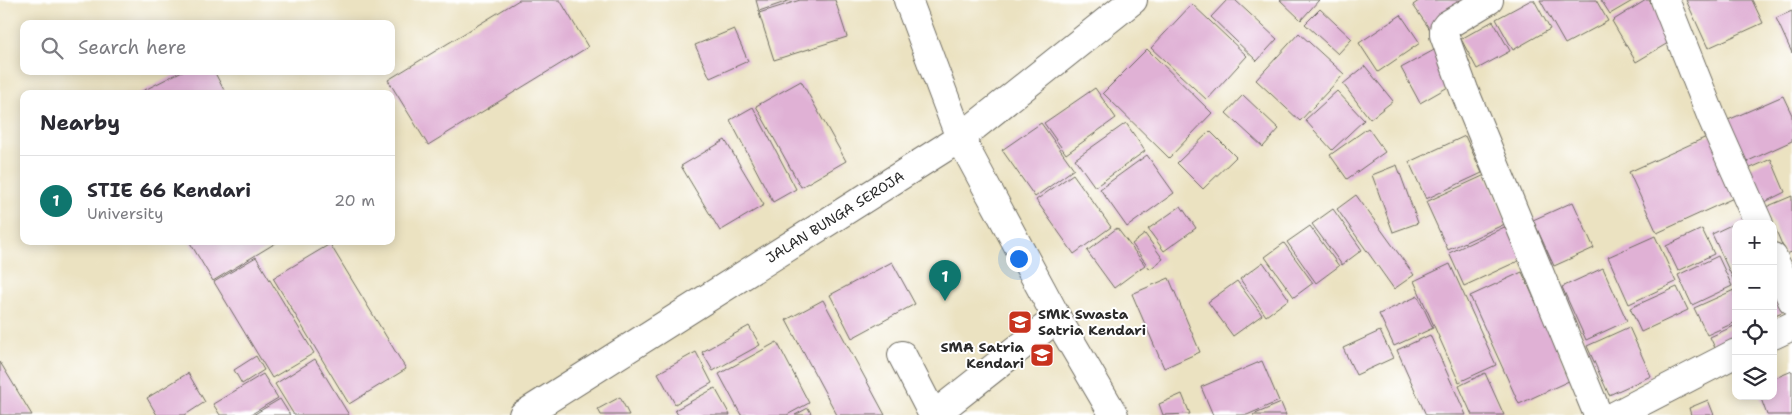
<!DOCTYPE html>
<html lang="en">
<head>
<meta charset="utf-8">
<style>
  body { margin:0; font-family:"Shantell Sans",sans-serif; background:#f7f7f7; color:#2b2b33 }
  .controls { position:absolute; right:15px; bottom:15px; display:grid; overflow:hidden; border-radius:10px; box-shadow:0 2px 12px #0003 }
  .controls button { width:45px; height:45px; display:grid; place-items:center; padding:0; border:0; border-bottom:1px solid #e1e1e2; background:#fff; color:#2b2b33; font:25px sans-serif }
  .you { position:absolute; left:1018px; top:258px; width:18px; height:18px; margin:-12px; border:4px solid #fff; border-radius:50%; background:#1a73e8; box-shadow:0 0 0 8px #1a73e833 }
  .badge { display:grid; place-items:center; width:32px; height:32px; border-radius:50%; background:#0f766e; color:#fff; font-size:16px; font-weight:700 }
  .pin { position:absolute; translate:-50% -41px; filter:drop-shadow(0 1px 2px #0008) }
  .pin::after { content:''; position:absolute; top:26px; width:18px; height:15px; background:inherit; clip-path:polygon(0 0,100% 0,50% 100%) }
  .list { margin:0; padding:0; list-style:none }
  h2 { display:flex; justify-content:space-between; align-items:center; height:65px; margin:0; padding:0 20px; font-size:21px }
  h2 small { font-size:16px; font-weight:400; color:#7c7c81 }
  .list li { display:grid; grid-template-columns:32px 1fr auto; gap:15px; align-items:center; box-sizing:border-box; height:90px; padding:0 20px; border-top:1px solid #e1e1e2 }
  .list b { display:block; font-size:19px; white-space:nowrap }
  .list p { margin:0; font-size:16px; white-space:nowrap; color:#7c7c81 }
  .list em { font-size:16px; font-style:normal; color:#7c7c81 }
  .icon { flex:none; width:28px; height:28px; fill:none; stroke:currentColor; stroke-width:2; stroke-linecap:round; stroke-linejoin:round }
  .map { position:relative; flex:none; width:1792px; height:415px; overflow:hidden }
  .search { position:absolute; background:#fff; box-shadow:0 2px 12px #0003; left:20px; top:20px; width:375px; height:55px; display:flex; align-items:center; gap:12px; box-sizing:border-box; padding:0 18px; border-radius:10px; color:#7c7c81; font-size:19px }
  .panel { position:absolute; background:#fff; box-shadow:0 2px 12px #0003; left:20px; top:90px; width:375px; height:155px; border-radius:10px }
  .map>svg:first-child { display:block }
  .building { fill:#e0b1d5 }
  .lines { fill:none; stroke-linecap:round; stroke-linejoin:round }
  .street-casing { stroke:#6e6b60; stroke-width:30 }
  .street { stroke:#fff; stroke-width:28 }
  .labels { text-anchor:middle; stroke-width:4; stroke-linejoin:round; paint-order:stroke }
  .street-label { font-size:14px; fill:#2b2b2b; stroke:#fff }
  .poi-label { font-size:14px; font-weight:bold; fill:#2b2b2b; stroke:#fff; text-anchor:start }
</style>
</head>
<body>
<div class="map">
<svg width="1792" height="415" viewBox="0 0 1792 415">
  <rect width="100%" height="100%" fill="#fff"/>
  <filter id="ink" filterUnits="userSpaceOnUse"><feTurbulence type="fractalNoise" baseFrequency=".02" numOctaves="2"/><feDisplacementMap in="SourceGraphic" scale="10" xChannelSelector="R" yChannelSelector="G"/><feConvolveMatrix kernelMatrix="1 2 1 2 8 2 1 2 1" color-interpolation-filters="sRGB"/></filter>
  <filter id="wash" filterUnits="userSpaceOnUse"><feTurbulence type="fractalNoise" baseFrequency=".0096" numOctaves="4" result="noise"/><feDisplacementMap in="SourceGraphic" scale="20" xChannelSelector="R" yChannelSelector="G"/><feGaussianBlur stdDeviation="1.12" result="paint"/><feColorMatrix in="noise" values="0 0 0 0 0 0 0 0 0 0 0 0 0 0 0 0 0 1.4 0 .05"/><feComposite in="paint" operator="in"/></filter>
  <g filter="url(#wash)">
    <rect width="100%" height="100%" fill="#ebe2c1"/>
    <g id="blocks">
      <path class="building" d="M519,0H560L588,47L428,145L388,80Z
        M756,0H791L759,11Z
        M800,0H835L847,37L774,60L759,13Z
        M1227,0H1235L1277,39L1257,61L1211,17Z
        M1280,0H1319L1301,20Z
        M1420,0H1482L1433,34L1413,5Z
        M1531,0H1534L1550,29L1513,50L1496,19Z
        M1540,0H1596L1608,21L1565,44Z
        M1601,0H1634L1610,14Z
        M1646,0H1649L1673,40L1636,62L1612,21Z
        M1686,0H1752L1763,23L1708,48Z
        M1192,4L1247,56L1207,100L1151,48Z
        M1320,9L1352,39L1338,54L1305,24Z
        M1792,11V53L1776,18Z
        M1401,15L1420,43L1378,72L1359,43Z
        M1493,21L1510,51L1477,69L1461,39Z
        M734,29L748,61L710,78L695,45Z
        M1299,33L1344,74L1300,121L1256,80Z
        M1147,49L1212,113L1169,158L1103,93Z
        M1436,49L1455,83L1420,103L1401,68Z
        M1365,66L1393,101L1370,119L1343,84Z
        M182,71H214L226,94H137Z
        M801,81L846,161L801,187L756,106Z
        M1095,88L1116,118L1066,154L1044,123Z
        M1337,91L1364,120L1332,150L1305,120Z
        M1243,95L1279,129L1263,147L1226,113Z
        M1783,96L1792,115V141L1746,162L1728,120Z
        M753,107L796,189L773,202L730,120Z
        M1041,123L1074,169L1035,197L1002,150Z
        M1126,123L1145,151L1095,187L1075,159Z
        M1368,128L1385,152L1347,179L1330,155Z
        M1210,131L1236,157L1203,189L1177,163Z
        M1711,135L1738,196L1657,233L1629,172Z
        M1465,136L1482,173L1426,199L1409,162Z
        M725,140L764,205L720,231L681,166Z
        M1147,155L1174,193L1127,227L1100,189Z
        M1771,159L1785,192L1761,204L1746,170Z
        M1397,165L1418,223L1393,232L1372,175Z
        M1073,174L1111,227L1074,254L1036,200Z
        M1485,175L1507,223L1448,250L1426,202Z
        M1356,195L1414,275L1394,289L1337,209Z
        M1792,196V252L1786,254L1766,207Z
        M1573,202L1594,248L1554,266L1533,220Z
        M1181,206L1196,228L1164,251L1148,229Z
        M1333,209L1362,250L1342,265L1312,224Z
        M1750,216L1753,224H1736V281H1734L1712,234Z
        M1513,223L1529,256L1464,286L1449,253Z
        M1310,226L1339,266L1316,283L1287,242Z
        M1117,228L1145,265L1114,288L1087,251Z
        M1702,229L1714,254L1678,271L1666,246Z
        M1145,234L1163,259L1150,269L1132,244Z
        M1655,236L1676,282L1629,304L1608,257Z
        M189,241H279L213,281Z
        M1284,243L1313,283L1294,297L1265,257Z
        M330,244L406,369L349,404L273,278Z
        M1718,256L1732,286L1692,305L1678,275Z
        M256,257L314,353L272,378L214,282Z
        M892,262L915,304L852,338L830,295Z
        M1263,262L1289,299L1266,316L1240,279Z
        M1450,264L1496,365L1459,382L1414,281Z
        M1603,268L1627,321L1586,340L1562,287Z
        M1773,269L1791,308L1773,316Z
        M1522,272L1571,380L1519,404L1470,296Z
        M1169,278L1200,352L1164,368L1132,294Z
        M1237,281L1262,315L1233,336L1208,302Z
        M1677,287L1688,310L1641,332L1630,308Z
        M1734,290L1736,322L1707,335L1694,308Z
        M1418,296L1433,328L1394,346L1379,314Z
        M823,300L885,415H837L786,320Z
        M1736,325V349L1719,357L1710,337Z
        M749,326L760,345L713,371L702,352Z
        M1629,327L1651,376L1609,395L1587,346Z
        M1380,331L1393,358L1356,375L1343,348Z
        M1430,335L1466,415H1426L1397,350Z
        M777,342L809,403L787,415H741L719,374Z
        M696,352L712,383L675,404L658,373Z
        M256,356L264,370L242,384L234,370Z
        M315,359L349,415H294L275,384Z
        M1262,361L1279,401L1247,415H1213L1201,387Z
        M0,362L32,415H0Z
        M1792,371V415H1767L1760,396H1773V379Z
        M188,373L205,402L185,415H157L147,398Z
        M1485,373L1504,415H1472L1459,386Z
        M263,374L278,398L250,415H220L213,404Z
        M715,388L730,415H678L675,410Z
        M1182,394L1190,414L1163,415L1159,404Z
        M620,397L629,415H601L598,409Z
        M280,399L290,415H253Z
        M1708,400L1714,415H1691L1689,408Z
        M1281,403L1286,415H1253Z
        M808,408L812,415H795Z"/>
    </g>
  </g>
  <g filter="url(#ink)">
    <use href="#blocks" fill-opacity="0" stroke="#6e6b60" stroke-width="1"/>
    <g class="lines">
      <g class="street-casing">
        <path id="street" d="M908,0L960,138L1057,318L1114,415
          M1489,0L1447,25L1444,29V35L1464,90L1598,415
          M1665,0L1712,118L1759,224
          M1773,257L1792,300
          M1773,335L1792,326
          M902,355L933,415
          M523,415L960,138L1133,0
          M934,415L1057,318
          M1616,415L1736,353"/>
      </g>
      <use href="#street" class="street"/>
    </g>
  </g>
  <defs>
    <g id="school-square" transform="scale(1.25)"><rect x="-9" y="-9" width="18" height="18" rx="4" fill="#c8321e" stroke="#fff"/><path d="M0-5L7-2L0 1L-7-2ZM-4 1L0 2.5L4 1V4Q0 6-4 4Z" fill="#fff"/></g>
  </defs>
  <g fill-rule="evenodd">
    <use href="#school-square" x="1020" y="322"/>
    <use href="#school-square" x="1042" y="355"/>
  </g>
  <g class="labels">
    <g class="street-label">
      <text transform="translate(835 217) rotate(-32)" y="5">JALAN BUNGA SEROJA</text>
    </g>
    <g class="poi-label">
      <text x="1038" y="319">SMK Swasta<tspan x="1038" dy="16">Satria Kendari</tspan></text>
      <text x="1024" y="352" text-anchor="end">SMA Satria<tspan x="1024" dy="16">Kendari</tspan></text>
    </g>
  </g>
</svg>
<div class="controls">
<button>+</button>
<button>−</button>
<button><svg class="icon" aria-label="locate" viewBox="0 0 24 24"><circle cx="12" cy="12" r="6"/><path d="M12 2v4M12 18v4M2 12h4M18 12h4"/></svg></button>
<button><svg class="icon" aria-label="layers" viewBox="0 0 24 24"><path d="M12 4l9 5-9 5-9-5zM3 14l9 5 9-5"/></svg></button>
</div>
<div class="you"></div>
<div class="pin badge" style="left:945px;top:301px">1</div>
<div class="search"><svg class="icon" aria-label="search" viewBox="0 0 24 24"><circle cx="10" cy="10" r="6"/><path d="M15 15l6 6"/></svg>Search here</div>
<section class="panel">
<h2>Nearby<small></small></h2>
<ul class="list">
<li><span class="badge">1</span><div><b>STIE 66 Kendari</b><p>University</p></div><em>20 m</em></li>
</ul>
</section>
</div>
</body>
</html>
